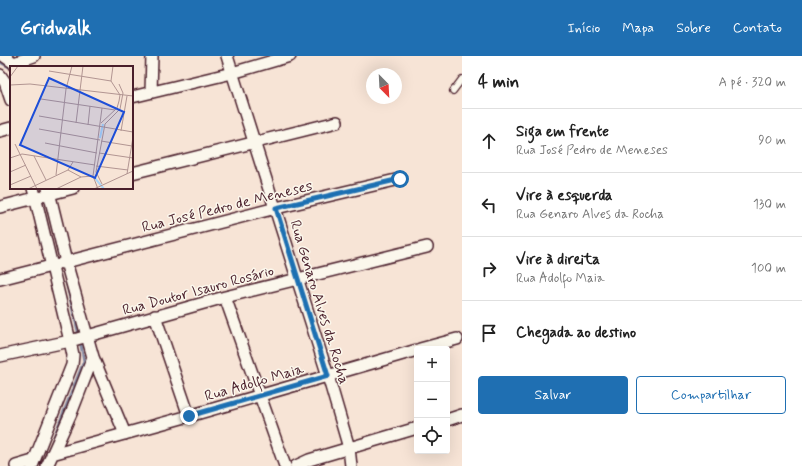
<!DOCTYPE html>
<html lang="pt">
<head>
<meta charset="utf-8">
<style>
  body { margin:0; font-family:Mynerve,sans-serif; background:#f2f2f2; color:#222 }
  .controls { position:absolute; right:12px; bottom:12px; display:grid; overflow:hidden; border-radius:4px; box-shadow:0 4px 16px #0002 }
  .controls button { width:36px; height:36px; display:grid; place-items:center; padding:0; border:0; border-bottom:1px solid #e0e0e0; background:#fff; color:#222; font:20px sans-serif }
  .compass { position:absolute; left:366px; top:12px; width:36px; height:36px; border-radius:50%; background:#fff; box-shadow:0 4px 16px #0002; rotate:156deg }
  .stop { position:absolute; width:12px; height:12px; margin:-9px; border:3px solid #1f6fb2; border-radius:50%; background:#fff }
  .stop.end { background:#1f6fb2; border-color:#fff; box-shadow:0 1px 4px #0008 }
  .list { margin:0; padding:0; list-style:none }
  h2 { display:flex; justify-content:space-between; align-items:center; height:52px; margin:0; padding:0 16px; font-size:17px }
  h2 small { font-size:13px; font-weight:400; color:#767676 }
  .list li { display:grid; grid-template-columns:26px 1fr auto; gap:12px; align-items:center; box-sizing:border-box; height:64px; padding:0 16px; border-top:1px solid #e0e0e0 }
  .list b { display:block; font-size:15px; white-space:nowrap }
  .list p { margin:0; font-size:13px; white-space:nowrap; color:#767676 }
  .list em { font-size:13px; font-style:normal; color:#767676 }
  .actions { display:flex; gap:8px; padding:12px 16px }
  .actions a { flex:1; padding:9px 0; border:1px solid #1f6fb2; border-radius:4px; text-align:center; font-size:14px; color:#1f6fb2 }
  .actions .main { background:#1f6fb2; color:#fff }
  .icon { flex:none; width:22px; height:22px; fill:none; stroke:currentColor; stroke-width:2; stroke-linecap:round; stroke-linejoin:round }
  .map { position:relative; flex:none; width:462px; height:410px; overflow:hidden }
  header { display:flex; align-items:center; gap:24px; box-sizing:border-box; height:56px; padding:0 20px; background:#1f6fb2; color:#fff }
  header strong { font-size:19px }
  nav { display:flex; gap:22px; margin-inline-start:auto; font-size:14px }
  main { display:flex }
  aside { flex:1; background:#fff }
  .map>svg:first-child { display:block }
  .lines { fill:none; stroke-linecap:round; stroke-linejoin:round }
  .stream { stroke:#858ca5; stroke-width:3 }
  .service-casing { stroke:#4a1f2b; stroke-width:8 }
  .minor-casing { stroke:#4a1f2b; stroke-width:14 }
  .service { stroke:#fbf7ec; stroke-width:5.5 }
  .minor { stroke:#fbf7ec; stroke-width:11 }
  .route { stroke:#1f6fb2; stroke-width:5 }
  .labels { text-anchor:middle; stroke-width:3; stroke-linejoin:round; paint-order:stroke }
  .street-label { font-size:15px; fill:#4a1f2b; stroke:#fbf7ec }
  .inset-river { fill:none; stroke:#add5f7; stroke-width:2 }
  .inset-road { fill:none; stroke:#b29592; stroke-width:1 }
  .view { fill:#1d4ed8; fill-opacity:0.15; stroke:#1d4ed8; stroke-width:2 }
  .inset-edge { fill:none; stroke:#4a1f2b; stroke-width:2 }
</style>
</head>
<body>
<header>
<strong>Gridwalk</strong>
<nav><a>Início</a><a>Mapa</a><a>Sobre</a><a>Contato</a></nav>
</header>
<main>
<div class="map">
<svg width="462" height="410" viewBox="0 0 462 410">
  <rect width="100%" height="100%" fill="#f7e4d6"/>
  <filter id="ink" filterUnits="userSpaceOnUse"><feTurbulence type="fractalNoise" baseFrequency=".025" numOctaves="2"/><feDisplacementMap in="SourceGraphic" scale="8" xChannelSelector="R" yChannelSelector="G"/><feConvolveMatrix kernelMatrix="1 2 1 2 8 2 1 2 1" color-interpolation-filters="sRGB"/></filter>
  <g filter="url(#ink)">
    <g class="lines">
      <path class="stream" d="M0,6L11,12
        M66,226L79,279
        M52,386L84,305L80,284"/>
      <g class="service-casing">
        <path id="service" d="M453,35L462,23"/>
      </g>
      <g class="minor-casing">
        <path id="minor" d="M4,0L14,7L16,11
          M227,0L328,320L349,392L351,410
          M14,7L34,0
          M0,19L5,26L11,44
          M151,36L152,0
          M132,41L232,17L290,0
          M0,75L11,72
          M132,117L337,66
          M48,132L66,206L93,301L125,378
          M46,139L73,132
          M0,151L39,141
          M62,207L276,152L400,123
          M0,223L55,209
          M225,241L285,410
          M155,260L189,360
          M420,293L457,283
          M0,300L70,285L225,241L427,191
          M447,364L462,359
          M52,398L189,360L417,294
          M16,410L33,405
          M32,410L72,309L73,299L70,285L33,132
          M47,410L72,355L93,301
          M296,410L309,404L417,372"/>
      </g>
      <use href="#service" class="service"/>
      <use href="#minor" class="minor"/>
    </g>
  </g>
  <g class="lines" filter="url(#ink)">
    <path class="route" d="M189,360L328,320L276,152L400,123"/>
  </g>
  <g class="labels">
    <g class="street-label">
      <text transform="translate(227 150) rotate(-14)" y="5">Rua José Pedro de Meneses</text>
      <text transform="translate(198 234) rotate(-15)" y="5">Rua Doutor Isauro Rosário</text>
      <text transform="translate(320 246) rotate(73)" y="5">Rua Genaro Alves da Rocha</text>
      <text transform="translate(254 326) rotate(-16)" y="5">Rua Adolfo Maia</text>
    </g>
  </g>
  <g transform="translate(10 10)">
    <rect width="123" height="123" fill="#f7e4d6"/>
    <path class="inset-river" d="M90,72L93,58M84,111L94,123"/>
    <path class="inset-road" d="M39,5L101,15M0,11L8,0M0,19L20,18L123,30M31,33L105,44M29,50L123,66M66,57L73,0M91,57L107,42L109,35L110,29L101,15L103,0M78,59L80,40M29,63L90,74M111,65L117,30M91,75L122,80M35,77L87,87M5,78L27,123M89,87L123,92M24,90L36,114M0,92L12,88L85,99M86,100L118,104M58,104L71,111M0,106L16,99M117,108L123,71M46,109L56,23L62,0M92,118L86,106L95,58L110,43L113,27L109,18M0,119L21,110M18,123L58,104L63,96M46,123L71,111L83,110M84,123L123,105M88,123L83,110L92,42"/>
    <path class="view" d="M39,12L114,46L85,112L10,79Z"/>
    <rect width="123" height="123" class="inset-edge"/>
  </g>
</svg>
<div class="controls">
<button>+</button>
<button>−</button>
<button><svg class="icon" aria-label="locate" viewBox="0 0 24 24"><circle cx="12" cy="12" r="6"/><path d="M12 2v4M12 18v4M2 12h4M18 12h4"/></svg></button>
</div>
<svg class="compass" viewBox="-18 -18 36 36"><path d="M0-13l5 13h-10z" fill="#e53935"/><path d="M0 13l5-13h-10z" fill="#767676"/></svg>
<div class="stop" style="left:400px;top:123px"></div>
<div class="stop end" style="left:189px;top:360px"></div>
</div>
<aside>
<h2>4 min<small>A pé · 320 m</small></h2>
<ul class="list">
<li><svg class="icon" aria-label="ahead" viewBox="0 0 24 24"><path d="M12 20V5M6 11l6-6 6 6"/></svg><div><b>Siga em frente</b><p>Rua José Pedro de Meneses</p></div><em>90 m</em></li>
<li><svg class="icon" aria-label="left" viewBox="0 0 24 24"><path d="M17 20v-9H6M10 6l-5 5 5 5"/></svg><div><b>Vire à esquerda</b><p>Rua Genaro Alves da Rocha</p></div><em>130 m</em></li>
<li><svg class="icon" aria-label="right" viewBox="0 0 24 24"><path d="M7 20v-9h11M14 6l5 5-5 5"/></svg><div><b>Vire à direita</b><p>Rua Adolfo Maia</p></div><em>100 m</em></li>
<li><svg class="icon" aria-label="arrive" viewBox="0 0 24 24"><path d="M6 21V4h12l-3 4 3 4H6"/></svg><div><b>Chegada ao destino</b></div></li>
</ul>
<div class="actions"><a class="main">Salvar</a><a>Compartilhar</a></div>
</aside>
</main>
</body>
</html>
